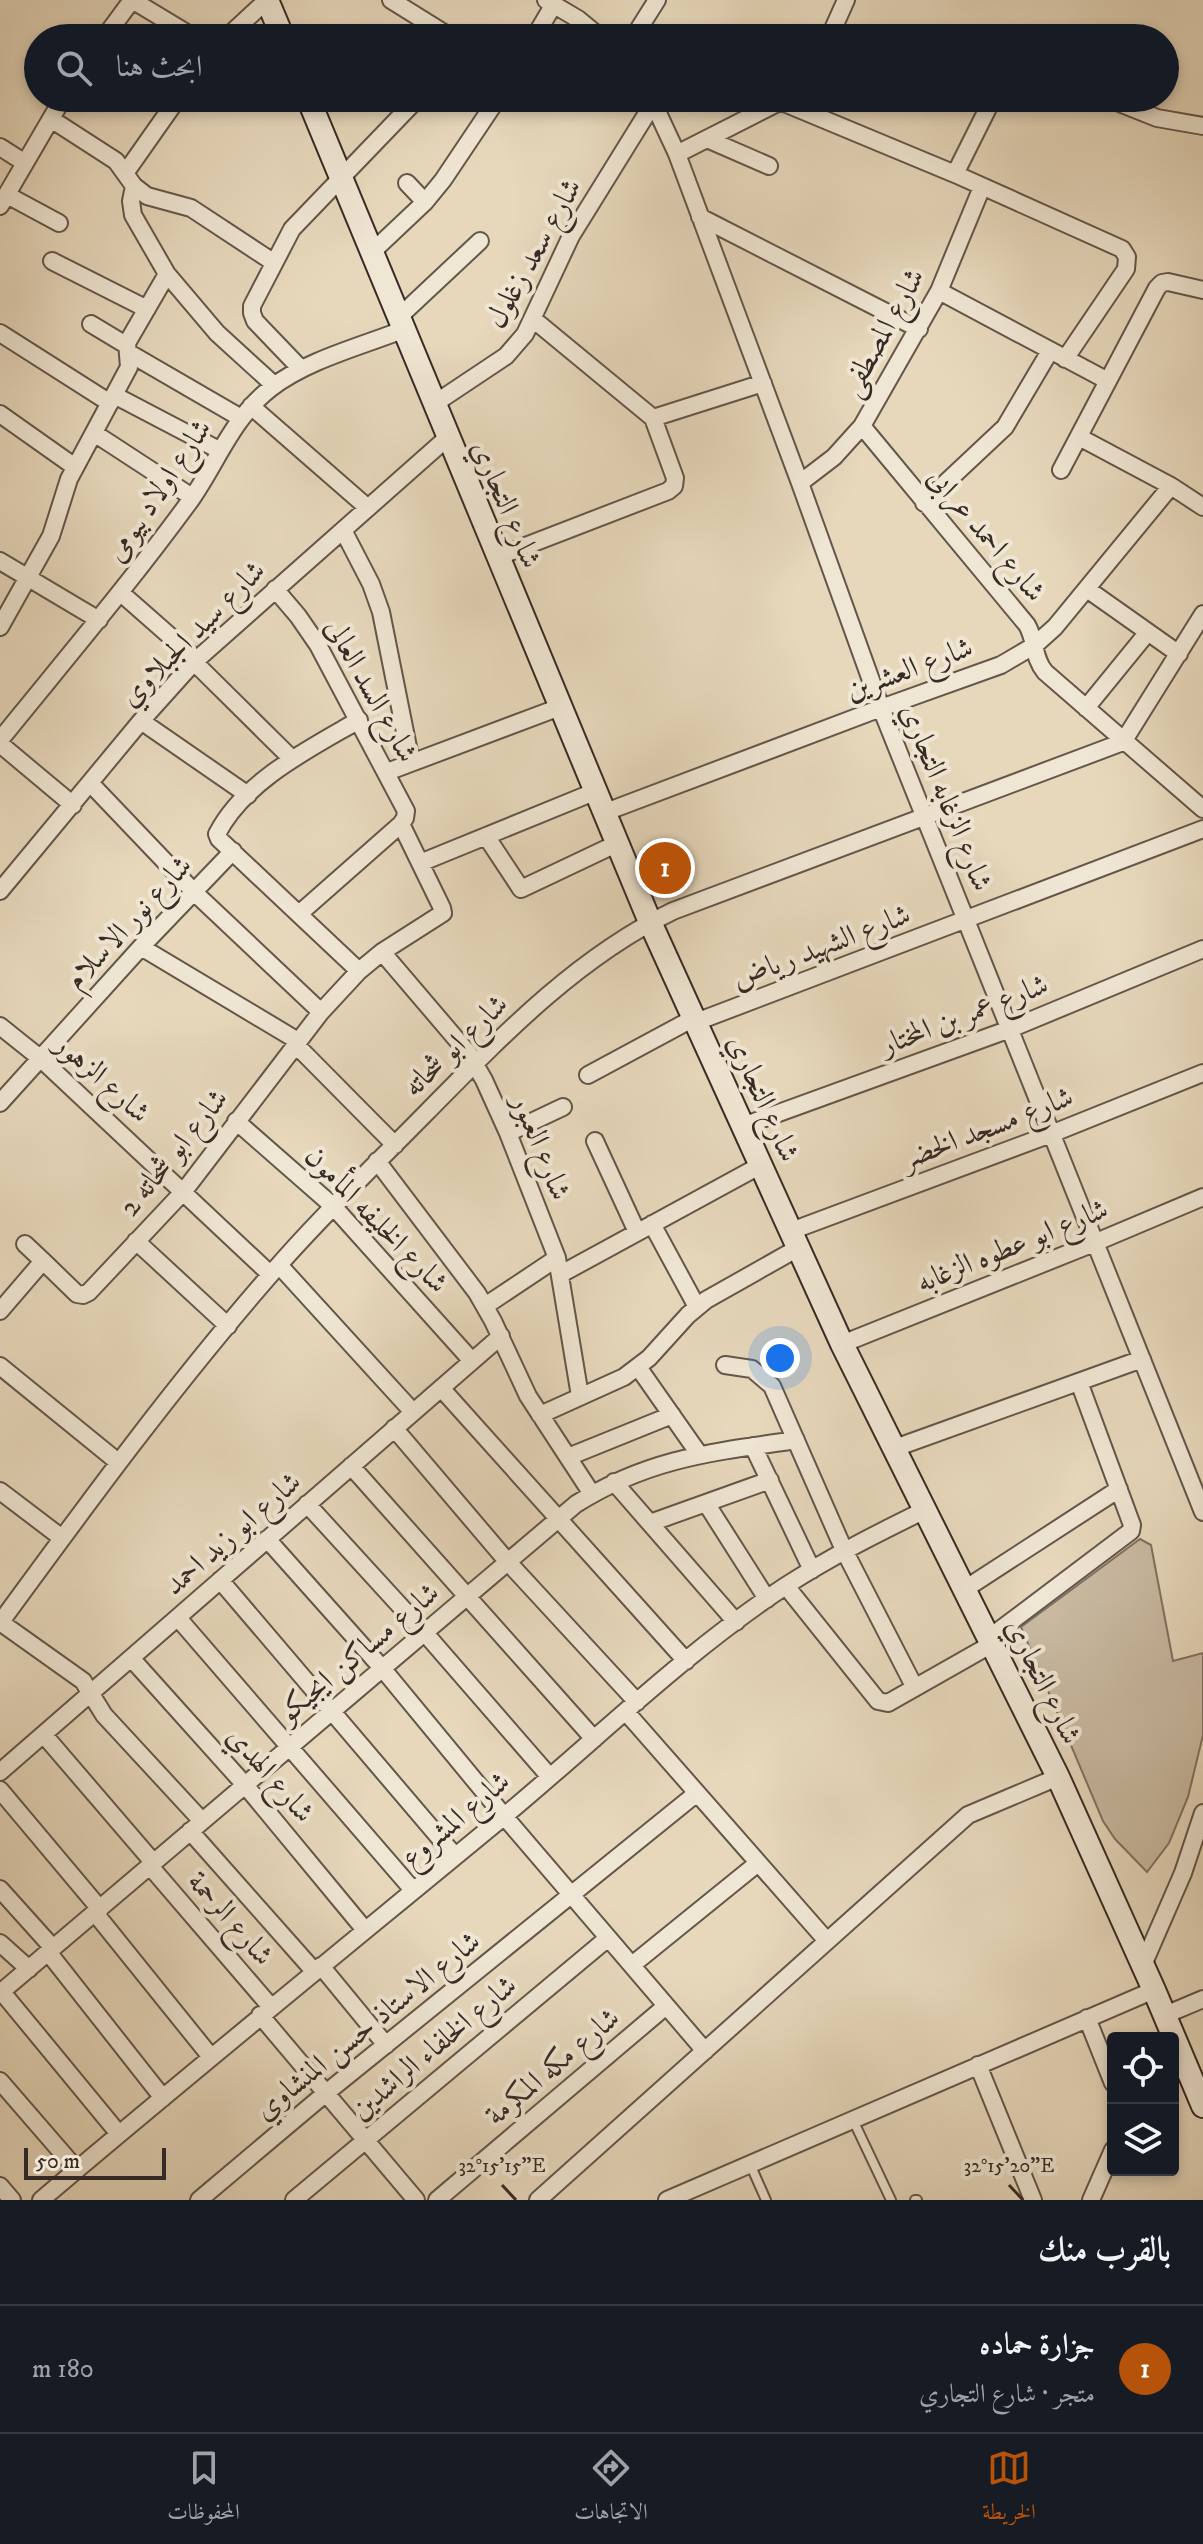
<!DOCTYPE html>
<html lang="ar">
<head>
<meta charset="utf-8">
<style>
  body { margin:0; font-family:"IM FELL DW Pica",Amiri,serif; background:#20242c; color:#f1f3f6; direction:rtl }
  .controls { position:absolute; right:24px; bottom:24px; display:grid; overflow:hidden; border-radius:8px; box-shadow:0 4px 12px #0003 }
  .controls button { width:72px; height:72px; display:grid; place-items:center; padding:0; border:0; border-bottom:2px solid #363941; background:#171b24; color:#f1f3f6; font:40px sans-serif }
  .scale { position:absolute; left:24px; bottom:20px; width:142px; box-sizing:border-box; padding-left:8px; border:4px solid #382a24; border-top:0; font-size:22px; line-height:28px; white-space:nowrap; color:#382a24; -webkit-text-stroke:6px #efe6d3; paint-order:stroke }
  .you { position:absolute; left:780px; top:1358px; width:28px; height:28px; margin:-20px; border:6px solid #fff; border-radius:50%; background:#1a73e8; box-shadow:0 0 0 12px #1a73e833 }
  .badge { display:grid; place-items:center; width:52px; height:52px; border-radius:50%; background:#b45309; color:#fff; font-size:26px; font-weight:700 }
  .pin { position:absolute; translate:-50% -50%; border:4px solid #fff; box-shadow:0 2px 8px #0006 }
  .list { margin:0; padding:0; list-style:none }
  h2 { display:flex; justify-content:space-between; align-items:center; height:104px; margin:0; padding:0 32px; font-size:34px }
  h2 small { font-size:26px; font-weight:400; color:#9ea1a6 }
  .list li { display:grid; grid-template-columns:52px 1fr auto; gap:24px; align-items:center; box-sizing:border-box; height:128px; padding:0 32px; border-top:2px solid #363941 }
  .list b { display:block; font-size:30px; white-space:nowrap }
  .list p { margin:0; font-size:26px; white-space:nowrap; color:#9ea1a6 }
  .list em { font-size:26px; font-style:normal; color:#9ea1a6 }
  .icon { flex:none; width:44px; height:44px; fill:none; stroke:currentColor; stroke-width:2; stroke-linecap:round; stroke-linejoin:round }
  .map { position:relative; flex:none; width:1203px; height:2200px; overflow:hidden; direction:ltr }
  .search { position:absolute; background:#171b24; box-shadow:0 4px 12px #0003; left:24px; right:24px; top:24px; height:88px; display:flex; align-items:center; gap:20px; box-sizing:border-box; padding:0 28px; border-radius:44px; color:#9ea1a6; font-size:30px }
  .sheet { height:232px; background:#171b24 }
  nav { display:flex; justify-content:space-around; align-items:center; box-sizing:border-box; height:112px; border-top:2px solid #363941; background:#171b24; font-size:22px; color:#9ea1a6 }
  nav a { display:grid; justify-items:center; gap:4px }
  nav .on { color:#b45309 }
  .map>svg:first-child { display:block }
  .green { fill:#c9baa2; stroke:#807263; stroke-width:2 }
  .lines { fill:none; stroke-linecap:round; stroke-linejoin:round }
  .lane-casing { stroke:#64564a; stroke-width:12 }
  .street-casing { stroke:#64564a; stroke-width:20 }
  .secondary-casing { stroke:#382a24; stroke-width:26 }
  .lane { stroke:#efe6d3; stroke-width:8 }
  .street { stroke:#efe6d3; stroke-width:16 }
  .secondary { stroke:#efe6d3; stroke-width:22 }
  .ticks { fill:none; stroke:#382a24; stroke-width:3 }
  .labels { text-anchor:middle; stroke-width:8; stroke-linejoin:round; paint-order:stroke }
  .street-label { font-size:30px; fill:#382a24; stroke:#efe6d3 }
  .ticks-label { font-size:20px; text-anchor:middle; fill:#382a24; stroke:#efe6d3; stroke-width:8; stroke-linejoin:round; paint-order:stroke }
</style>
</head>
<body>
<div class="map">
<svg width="1203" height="2200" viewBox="0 0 1203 2200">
  <rect width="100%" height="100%" fill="#e7d8bc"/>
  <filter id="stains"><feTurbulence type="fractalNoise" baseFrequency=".0025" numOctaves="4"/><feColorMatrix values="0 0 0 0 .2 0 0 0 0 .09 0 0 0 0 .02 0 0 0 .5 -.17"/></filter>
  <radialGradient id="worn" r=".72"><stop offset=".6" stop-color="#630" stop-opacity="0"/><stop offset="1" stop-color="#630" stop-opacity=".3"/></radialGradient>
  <path class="green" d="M1140,1539L1151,1545L1173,1661L1203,1653V1735L1188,1797L1169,1843L1147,1872L1115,1839L1103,1821L1021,1627Z"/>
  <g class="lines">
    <g class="lane-casing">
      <path id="lane" d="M853,2120L891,2200
        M750,2164L766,2200
        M915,2200H917"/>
    </g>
    <g class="street-casing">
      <path id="street" d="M132,0L195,38
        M391,0L452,38
        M546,0L578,19L601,38
        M104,38L132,0
        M226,38L267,0
        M534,38L554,4
        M633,38L657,0
        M829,38L846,0
        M651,98L677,154L800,483L881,708L1203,1512
        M1107,98L1157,118L1203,126
        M782,102L955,174L1122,249L1127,257L1126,269L1065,359
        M51,119L116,161L134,186L147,196L191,208L273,262
        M707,139L769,166
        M0,147L25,163
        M677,154L787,98
        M126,172L178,98
        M955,174L993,98
        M407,183L425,202
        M134,186L131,201L133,215L167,274L217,333L274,385
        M7,195L59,223
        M0,206L63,98
        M700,217L919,329
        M372,252L425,202L443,180L498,98
        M52,261L147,309
        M939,291L1108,381
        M400,316L480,241
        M533,319L653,418L763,383
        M91,324L126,345
        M0,333L110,403
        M129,353L241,418
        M301,369L255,321L252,313V306L292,229L418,98
        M114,395L219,450
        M434,404L506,356L525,334L571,236L654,102
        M251,406L368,508
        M0,414L75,467
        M862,426L1027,625C1036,640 1033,658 1045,672L1203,809
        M94,433L192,497
        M1079,437L1171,486L1203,507
        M1061,470L1157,288L1162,283L1168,282L1203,290
        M800,483L834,457L862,426L939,291L982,187
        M924,503L1005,427L1050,351
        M343,530L371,584L381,612L411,762
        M497,557L668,491L674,486L675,478L653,418
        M0,561L99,620
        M275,589L298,616L318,645L406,811L405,818L401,824L300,913
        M1087,589L1179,654
        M121,593L196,659
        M0,627L51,536L69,479L129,367L127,343L167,274
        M194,662L292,759
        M1086,708L1148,632
        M359,720C309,749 244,781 217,834L219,839L359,971
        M141,721L248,795
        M0,740C64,661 130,583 190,501C217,463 232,418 271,388C307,360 362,346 405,329
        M0,744L73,805
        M387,772L560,707
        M91,784L195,893L321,1012
        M603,813L881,708L1001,665L1035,645L1055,627L1171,486
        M486,836L521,889L616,844
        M420,863L594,792
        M0,891L141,721L194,662L447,438
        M141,947L298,1041
        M382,952L469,1054L484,1080L508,1133L557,1258L580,1396
        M696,1022L1203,829
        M0,1026L40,1058L270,1274
        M295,1044L395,1145
        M588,1075L694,1018
        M0,1103L141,947L233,851
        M236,1121L333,1206L472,1361
        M743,1126L1010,1029L1203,949
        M508,1133L563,1107
        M595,1141L637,1232
        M377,1161L477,1293L493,1321L528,1396L592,1494
        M652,1224L697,1307
        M791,1231L1051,1134L1203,1073
        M136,1241L228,1326
        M25,1244L43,1261
        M279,1265L413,1412
        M561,1274L761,1165
        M485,1306L557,1258
        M0,1311L43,1261L77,1294L83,1295L89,1292L184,1191L321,1012L359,971L382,952L443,913L442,908L401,824
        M842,1344L1094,1243L1203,1197
        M725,1365L752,1369L772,1386L844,1550L915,1688
        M0,1366L118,1462
        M638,1367L699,1454
        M441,1388L686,1661
        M540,1415L624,1377L649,1358L688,1315L706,1300L798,1248
        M394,1428L507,1561L637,1702
        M753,1446L812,1570
        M895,1448L1142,1359
        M568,1457L672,1415
        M351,1466L594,1739
        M614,1482L736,1622
        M0,1491L62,1538
        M706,1503L767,1599
        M307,1504L424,1632L550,1777
        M650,1523L770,1480
        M267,1539L382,1668L504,1816L705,2051
        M220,1580L455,1856
        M786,1586L878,1701L888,1703L992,1644
        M965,1589L1119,1489
        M178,1618L413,1890
        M0,1622L83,1681L104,1715L202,1821
        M0,1623C87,1504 174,1385 271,1274C320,1217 374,1166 426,1113C501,1037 576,958 673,911L1123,742L1203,614
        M989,1638L1131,1531L1132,1525L1079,1382
        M131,1658L245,1785L365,1930
        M626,1712L827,1941
        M44,1735L153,1862
        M0,1772L501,1336
        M0,1790L100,1909
        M190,1831L314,1971
        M149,1865L271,2007
        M0,1889L53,1948
        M95,1913L211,2057
        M0,1943L29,1969
        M48,1952L163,2098
        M632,1965L758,1863
        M1143,1965L1183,1873L1203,1813
        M321,1966L386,2045
        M2,1992L119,2134
        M0,1993L576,1504C649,1458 713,1452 796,1440
        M260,2015L416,2200
        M1165,2015L1203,1999
        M1087,2018L1113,2083
        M978,2065L1033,2200
        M0,2081L77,2170
        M0,2186L12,2200
        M41,2200C193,2071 348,1945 502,1818C596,1740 685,1652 787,1585C832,1556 878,1533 925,1510
        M199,2200L326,2093L697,1793
        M294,2200L608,1938
        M437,2200L666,2006
        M538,2200L968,1815L1058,1777
        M667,2200L1154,1990
        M1091,2200L1113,2150"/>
    </g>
    <g class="secondary-casing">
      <path id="secondary" d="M267,0L283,38
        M308,98L650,922L842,1344L1058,1777L1154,1990L1203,2106"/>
    </g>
    <use href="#lane" class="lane"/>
    <use href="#street" class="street"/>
    <use href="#secondary" class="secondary"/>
  </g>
  <path class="ticks" d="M502,2185L516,2200M1009,2185L1023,2200"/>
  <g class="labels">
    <g class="street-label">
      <text transform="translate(533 253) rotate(-61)" y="10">شارع سعد زغلول</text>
      <text transform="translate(882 332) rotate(-61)" y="10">شارع المصطفى</text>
      <text transform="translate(158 490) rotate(-56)" y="10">شارع اولاد بيومى</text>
      <text transform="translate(507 504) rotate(67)" y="10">شارع التجاري</text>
      <text transform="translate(987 534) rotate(50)" y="10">شارع احمد عرابى</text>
      <text transform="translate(192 633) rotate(-45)" y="10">شارع سيد الجبلاوي</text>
      <text transform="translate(909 668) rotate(-20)" y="10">شارع العشرين</text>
      <text transform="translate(372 690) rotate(61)" y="10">شارع السد العالى</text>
      <text transform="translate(947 797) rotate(68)" y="10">شارع الزغابه التجاري</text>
      <text transform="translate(128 922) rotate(-47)" y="10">شارع نور الاسلام</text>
      <text transform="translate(821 946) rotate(-21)" y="10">شارع الشهيد رياض</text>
      <text transform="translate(964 1014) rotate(-21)" y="10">شارع عمر بن المختار</text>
      <text transform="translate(455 1045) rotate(-44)" y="10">شارع ابو شحاته</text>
      <text transform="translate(103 1078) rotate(42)" y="10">شارع الزهور</text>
      <text transform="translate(764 1098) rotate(66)" y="10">شارع التجاري</text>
      <text transform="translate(987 1127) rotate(-21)" y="10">شارع مسجد الخضر</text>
      <text transform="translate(542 1147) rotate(68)" y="10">شارع العبور</text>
      <text transform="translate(173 1152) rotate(-51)" y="10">شارع ابو شحاته 2</text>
      <text transform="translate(377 1219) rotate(46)" y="10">شارع الخليفه المأمون</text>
      <text transform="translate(1012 1245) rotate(-22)" y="10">شارع ابو عطوه الزغابه</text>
      <text transform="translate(232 1533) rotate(-41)" y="10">شارع ابو زيد احمد</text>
      <text transform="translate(358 1652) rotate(-40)" y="10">شارع مساكن ايجيكو</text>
      <text transform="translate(1044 1681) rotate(64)" y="10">شارع التجاري</text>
      <text transform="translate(271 1774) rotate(49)" y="10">شارع الهدي</text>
      <text transform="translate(455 1819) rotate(-40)" y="10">شارع المشروع</text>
      <text transform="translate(231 1918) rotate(49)" y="10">شارع الرحمة</text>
      <text transform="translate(367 2025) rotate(-39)" y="10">شارع الاستاذ حسن المنشاوي</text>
      <text transform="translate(433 2047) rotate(-40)" y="10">شارع الخلفاء الراشدين</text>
      <text transform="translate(552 2066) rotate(-40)" y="10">شارع مكه المكرمة</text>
    </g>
  </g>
  <g class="ticks-label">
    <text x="502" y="2172">32°15'15"E</text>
    <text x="1009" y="2172">32°15'20"E</text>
  </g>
  <rect width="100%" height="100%" filter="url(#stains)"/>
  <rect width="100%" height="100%" fill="url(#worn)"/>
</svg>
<div class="controls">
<button><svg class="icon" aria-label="locate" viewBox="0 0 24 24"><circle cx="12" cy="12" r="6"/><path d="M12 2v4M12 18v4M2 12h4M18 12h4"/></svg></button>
<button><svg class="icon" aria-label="layers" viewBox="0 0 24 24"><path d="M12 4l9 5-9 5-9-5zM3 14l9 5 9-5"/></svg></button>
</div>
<div class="scale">50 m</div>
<div class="you"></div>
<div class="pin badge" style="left:665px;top:868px">1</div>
<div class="search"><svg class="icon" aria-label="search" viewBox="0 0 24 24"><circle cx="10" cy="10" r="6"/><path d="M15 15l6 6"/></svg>ابحث هنا</div>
</div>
<section class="sheet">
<h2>بالقرب منك<small></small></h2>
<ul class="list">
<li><span class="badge">1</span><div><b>جزارة حماده</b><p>متجر · شارع التجاري</p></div><em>180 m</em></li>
</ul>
</section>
<nav>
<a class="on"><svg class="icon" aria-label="map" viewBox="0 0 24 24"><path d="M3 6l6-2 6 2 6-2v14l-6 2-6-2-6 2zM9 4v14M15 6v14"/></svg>الخريطة</a>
<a><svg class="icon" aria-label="directions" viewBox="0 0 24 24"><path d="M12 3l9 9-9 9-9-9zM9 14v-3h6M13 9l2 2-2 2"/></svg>الاتجاهات</a>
<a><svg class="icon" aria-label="saved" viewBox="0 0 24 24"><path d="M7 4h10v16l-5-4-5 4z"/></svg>المحفوظات</a>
</nav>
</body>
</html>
